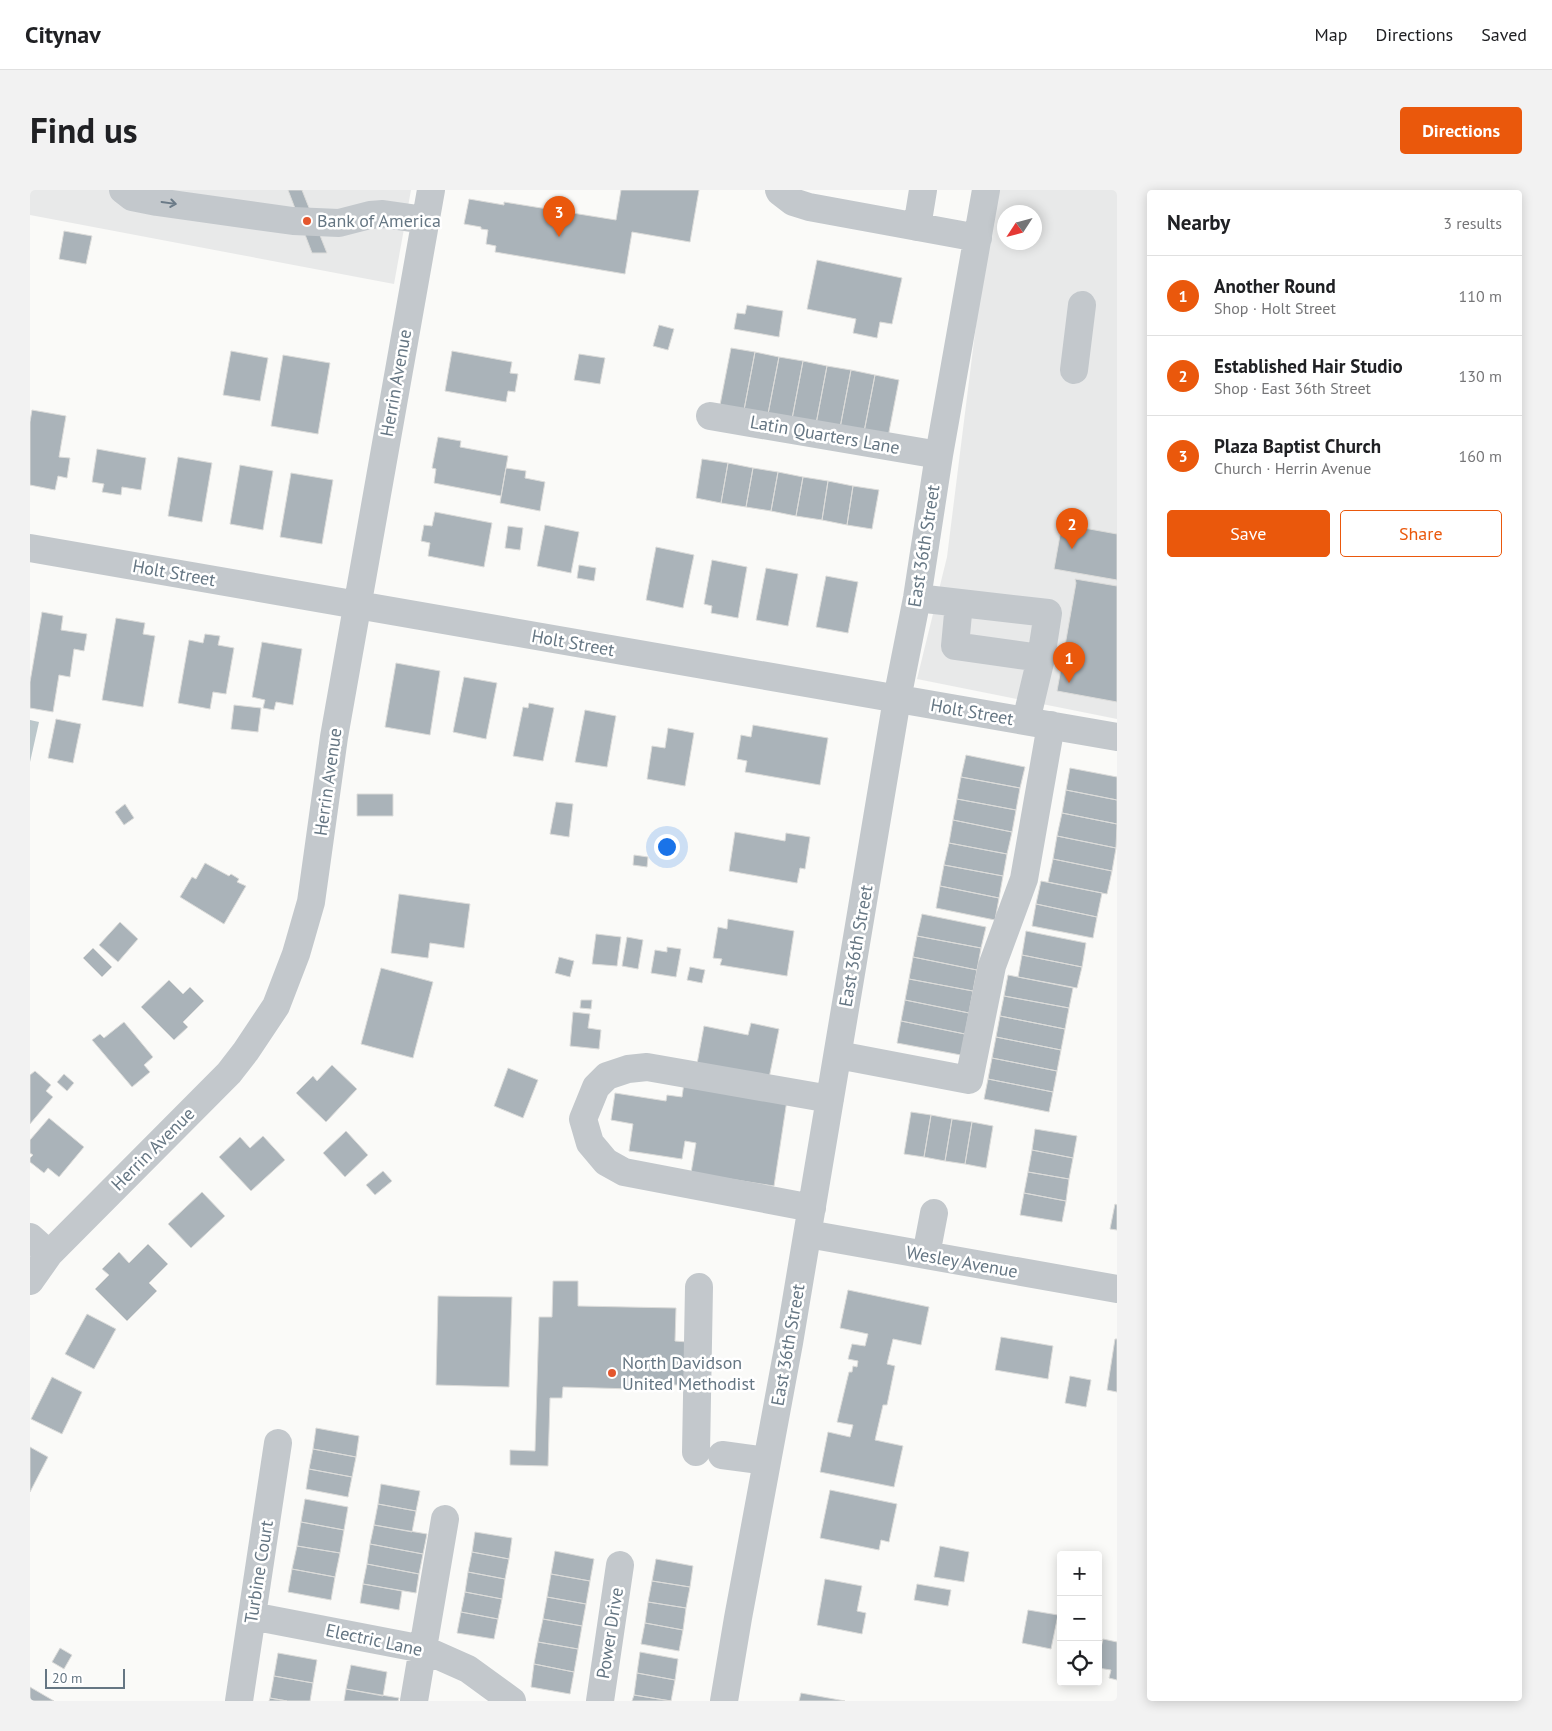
<!DOCTYPE html>
<html lang="en">
<head>
<meta charset="utf-8">
<style>
  body { margin:0; font-family:"PT Sans",sans-serif; background:#f2f2f2; color:#202124 }
  .controls { position:absolute; right:15px; bottom:15px; display:grid; overflow:hidden; border-radius:5px; box-shadow:0 2px 12px #0003 }
  .controls button { width:45px; height:45px; display:grid; place-items:center; padding:0; border:0; border-bottom:1px solid #e0e0e0; background:#fff; color:#202124; font:25px sans-serif }
  .compass { position:absolute; left:967px; top:15px; width:45px; height:45px; border-radius:50%; background:#fff; box-shadow:0 2px 12px #0003; rotate:234deg }
  .scale { position:absolute; left:15px; bottom:12px; width:80px; box-sizing:border-box; padding-left:5px; border:2px solid #657683; border-top:0; font-size:14px; line-height:18px; white-space:nowrap; color:#657683; -webkit-text-stroke:4px #fff; paint-order:stroke }
  .you { position:absolute; left:636px; top:656px; width:18px; height:18px; margin:-12px; border:4px solid #fff; border-radius:50%; background:#1a73e8; box-shadow:0 0 0 8px #1a73e833 }
  .badge { display:grid; place-items:center; width:32px; height:32px; border-radius:50%; background:#ea580c; color:#fff; font-size:16px; font-weight:700 }
  .pin { position:absolute; translate:-50% -41px; filter:drop-shadow(0 1px 2px #0008) }
  .pin::after { content:''; position:absolute; top:26px; width:18px; height:15px; background:inherit; clip-path:polygon(0 0,100% 0,50% 100%) }
  .list { margin:0; padding:0; list-style:none }
  h2 { display:flex; justify-content:space-between; align-items:center; height:65px; margin:0; padding:0 20px; font-size:21px }
  h2 small { font-size:16px; font-weight:400; color:#757577 }
  .list li { display:grid; grid-template-columns:32px 1fr auto; gap:15px; align-items:center; box-sizing:border-box; height:80px; padding:0 20px; border-top:1px solid #e0e0e0 }
  .list b { display:block; font-size:19px; white-space:nowrap }
  .list p { margin:0; font-size:16px; white-space:nowrap; color:#757577 }
  .list em { font-size:16px; font-style:normal; color:#757577 }
  .actions { display:flex; gap:10px; padding:15px 20px }
  .actions a { flex:1; padding:11px 0; border:1px solid #ea580c; border-radius:5px; text-align:center; font-size:18px; color:#ea580c }
  .actions .main { background:#ea580c; color:#fff }
  .icon { flex:none; width:28px; height:28px; fill:none; stroke:currentColor; stroke-width:2; stroke-linecap:round; stroke-linejoin:round }
  .map { position:relative; flex:none; width:1087px; height:1511px; overflow:hidden; border-radius:5px }
  header { display:flex; align-items:center; gap:30px; box-sizing:border-box; height:70px; padding:0 25px; background:#fff; border-bottom:1px solid #e0e0e0 }
  header strong { font-size:24px }
  nav { display:flex; gap:28px; margin-inline-start:auto; font-size:18px }
  .intro { display:flex; align-items:center; justify-content:space-between; box-sizing:border-box; height:120px; padding:0 30px }
  h1 { margin:0; font-size:35px }
  .button { padding:12px 22px; border-radius:5px; background:#ea580c; color:#fff; font-size:18px; font-weight:700 }
  main { display:flex; gap:30px; padding:0 30px }
  aside { flex:1; background:#fff; border-radius:5px; box-shadow:0 2px 12px #0003 }
  .map>svg:first-child { display:block }
  .built { fill:#e8e9e9; fill-rule:evenodd }
  .water { fill:#bbc7cb }
  .building { fill:#aab3b9; stroke:#dcdcda }
  .lines { fill:none; stroke-linecap:round; stroke-linejoin:round }
  .minor { stroke:#c3c8cc; stroke-width:28 }
  .oneway { stroke:#6a7a87 }
  .poi-dot { fill:#e4572e; stroke:#fff; stroke-width:2 }
  .labels { text-anchor:middle; stroke-width:5; stroke-linejoin:round; paint-order:stroke }
  .poi-label { font-size:18px; fill:#657683; stroke:#fff; text-anchor:start }
  .street-label { font-size:18px; fill:#657683; stroke:#fff }
</style>
</head>
<body>
<header>
<strong>Citynav</strong>
<nav><a>Map</a><a>Directions</a><a>Saved</a></nav>
</header>
<div class="intro"><h1>Find us</h1><a class="button">Directions</a></div>
<main>
<div class="map">
<svg width="1087" height="1511" viewBox="0 0 1087 1511">
  <rect width="100%" height="100%" fill="#fafaf8"/>
  <path class="built" d="M0,0H381L364,94L0,25Z
    M968,0H1087V529L887,489L917,367L948,119ZM974,22H1004V52H974Z"/>
  <path class="water" d="M0,530L9,532L0,572Z"/>
  <path class="building" d="M258,0H272L297,63H282Z
    M591,0H669L660,52L602,42L595,84L465,62L466,56L456,54L458,40L451,39V37L434,34L439,9L474,15V12L586,30Z
    M34,41L62,46L56,74L29,69Z
    M787,70L872,88L862,134L850,132L847,148L823,143L826,129L777,119Z
    M717,115L753,121L749,147L704,139L707,123L715,124Z
    M629,135L644,139L638,160L623,156Z
    M701,158L725,162L714,220L690,215Z
    M201,161L238,168L230,211L193,205Z
    M422,161L482,172L480,183L488,184L485,202L478,201L476,212L415,201Z
    M725,162L749,167L738,224L714,220Z
    M549,164L575,168L570,194L544,190Z
    M253,165L300,173L288,244L241,236Z
    M749,167L773,171L762,229L738,224Z
    M773,171L797,176L786,234L762,229Z
    M797,176L821,180L810,238L786,234Z
    M821,180L845,185L834,242L810,238Z
    M845,185L869,190L858,247L834,242Z
    M2,220L36,226L29,267L40,268L37,288L28,286L25,300L0,295V232Z
    M408,247L431,251L430,257L478,266L471,306L404,293L406,279L402,278Z
    M67,259L116,268L111,300L92,297L91,305L72,302L74,294L62,292Z
    M148,267L182,273L172,332L138,326Z
    M672,269L698,273L691,313L666,308Z
    M698,273L723,278L716,317L691,313Z
    M210,275L243,281L233,340L200,334Z
    M476,278L496,281L495,288L515,292L510,321L470,313Z
    M723,278L748,282L741,321L716,317Z
    M748,282L773,287L766,326L741,321Z
    M261,283L303,290L292,354L250,347Z
    M773,287L798,291L792,330L766,326Z
    M798,291L823,296L817,335L792,330Z
    M823,296L849,300L842,339L817,335Z
    M405,322L462,333L454,377L398,366L400,353L391,351L394,335L402,336Z
    M1032,334L1087,344V390L1024,379Z
    M515,335L549,342L541,383L507,376Z
    M478,336L493,338L490,360L475,358Z
    M626,357L664,365L653,418L616,410Z
    M682,370L717,377L708,428L681,423L682,416L674,414Z
    M549,375L566,378L564,391L547,388Z
    M736,378L768,384L758,436L726,430Z
    M796,386L828,392L818,443L786,437Z
    M1045,389L1087,396V512L1027,501L1046,393Z
    M12,422L33,426L31,440L57,444L54,461L44,459L40,487L29,485L23,522L0,518V492Z
    M86,428L115,433L113,444L125,446L113,517L72,510Z
    M175,444L190,446L188,455L204,458L196,504L183,502L180,519L148,513L159,450L173,453Z
    M232,452L272,459L263,515L246,512L244,520L233,518L235,510L222,507Z
    M366,473L410,481L400,545L355,537Z
    M434,487L467,493L456,549L423,542Z
    M499,513L524,518L513,571L483,566L493,517L498,518Z
    M204,515L231,518L228,542L201,539Z
    M555,520L586,526L577,577L545,572Z
    M26,529L51,534L43,573L18,568Z
    M723,535L798,548L790,595L715,582L717,571L707,569L711,545L721,547Z
    M638,538L664,543L655,596L617,589L622,556L635,558Z
    M936,565L995,577L990,598L931,587Z
    M1040,578L1087,587V610L1036,600Z
    M931,587L990,598L986,620L927,609Z
    M1036,600L1087,610V634L1032,623Z
    M327,604H363V626H327Z
    M927,609L986,620L982,642L923,630Z
    M526,612L543,614L539,647L520,644Z
    M95,614L104,628L94,635L85,622Z
    M1032,623L1087,634L1086,658L1027,646Z
    M923,630L982,642L977,664L919,653Z
    M705,642L755,651L756,643L780,647L775,679L770,678L767,693L699,681Z
    M1027,646L1086,658L1082,681L1023,669Z
    M919,653L977,664L973,686L914,675Z
    M604,665L618,667L617,677L603,675Z
    M1023,669L1082,681L1077,704L1018,692Z
    M175,673L199,686L201,684L209,689L207,692L216,696L194,734L150,707L162,687L166,689Z
    M914,675L973,686L969,708L910,696Z
    M1011,691L1072,703L1067,727L1006,714Z
    M910,696L969,708L965,730L906,718Z
    M369,704L440,714L434,758L400,753L398,768L361,763Z
    M1006,714L1067,727L1063,748L1002,736Z
    M892,724L956,737L951,758L887,746Z
    M698,729L764,741L757,786L690,775L692,769L683,768L688,737L697,739Z
    M90,732L108,749L88,772L69,755Z
    M996,741L1056,753L1052,777L992,765Z
    M566,744L591,747L587,776L562,774Z
    M887,746L951,758L947,780L883,767Z
    M597,747L613,750L608,779L592,776Z
    M637,757L651,759L646,787L621,783L625,760L637,762Z
    M63,758L82,777L72,787L53,768Z
    M992,765L1052,777L1047,798L988,787Z
    M529,767L544,771L540,787L525,783Z
    M883,767L947,780L943,801L879,789Z
    M660,777L675,780L672,793L657,790Z
    M351,778L403,792L383,868L331,854Z
    M978,785L1043,798L1039,818L974,806Z
    M879,789L943,801L939,823L875,810Z
    M139,790L153,804L160,797L174,811L153,832L158,837L144,850L111,817Z
    M974,806L1039,818L1035,839L970,826Z
    M551,810H562L561,819L550,818Z
    M875,810L939,823L935,844L871,831Z
    M543,822L560,824L558,838L571,840L569,859L540,856Z
    M970,826L1035,839L1031,860L966,847Z
    M871,831L935,844L931,865L867,853Z
    M94,832L123,867L114,875L120,882L102,897L62,850L70,844L74,848Z
    M721,833L749,839L739,888L667,874L674,836L718,845Z
    M966,847L1031,860L1027,881L962,868Z
    M962,868L1027,881L1023,902L958,889Z
    M302,875L327,899L296,932L266,903L283,886L287,891Z
    M478,878L508,890L493,928L464,916Z
    M5,881L21,895L16,901L23,907L0,934V885Z
    M34,884L44,893L37,901L27,892Z
    M958,889L1023,902L1019,922L954,909Z
    M654,893L757,910L744,996L661,983L666,953L655,951L652,969L599,961L603,934L581,930L585,903L636,911L637,905L652,907Z
    M881,922L901,925L894,967L874,964Z
    M901,925L922,929L915,971L894,967Z
    M19,928L54,957L29,987L18,978L14,983L0,972V968L3,965L0,963V950Z
    M922,929L942,932L935,974L915,971Z
    M942,932L963,936L956,978L935,974Z
    M1005,939L1047,946L1043,968L1002,960Z
    M316,941L338,965L315,987L293,963Z
    M233,946L255,970L221,1001L189,967L210,947L220,958Z
    M1002,960L1043,968L1039,989L998,982Z
    M353,981L362,991L345,1005L336,995Z
    M998,982L1039,989L1036,1011L994,1003Z
    M172,1002L195,1026L161,1058L138,1034Z
    M994,1003L1036,1011L1032,1032L990,1025Z
    M1085,1014L1087,1015V1040L1080,1039Z
    M118,1054L138,1074L119,1093L127,1101L97,1131L65,1099L79,1085L72,1079L89,1062L99,1073Z
    M523,1091H548V1116L646,1118L645,1151L657,1152V1195H638V1200L533,1197L532,1208H520L518,1276L480,1275V1260L505,1261L509,1127H522Z
    M818,1100L899,1117L891,1155L863,1149L857,1174L865,1176L857,1215H853L845,1250L873,1256L864,1297L790,1282L798,1242L820,1247L823,1235L807,1232L819,1182H822L823,1176L827,1177L828,1171L818,1169L822,1154L835,1156L838,1144L810,1138Z
    M408,1106L482,1107L479,1197L406,1195Z
    M57,1124L86,1139L64,1179L35,1164Z
    M971,1147L1023,1156L1018,1189L965,1180Z
    M1085,1149H1087V1202L1077,1200Z
    M1040,1186L1061,1190L1056,1217L1035,1213Z
    M22,1187L52,1202L32,1244L1,1229Z
    M286,1238L329,1246L326,1267L283,1259Z
    M0,1257L18,1267L0,1302Z
    M283,1259L326,1267L322,1287L279,1279Z
    M279,1279L322,1287L318,1307L276,1299Z
    M351,1294L390,1301L386,1321L348,1314Z
    M800,1300L867,1314L859,1352L851,1350L849,1360L790,1348Z
    M275,1309L318,1317L314,1340L271,1332Z
    M348,1314L386,1321L382,1342L344,1335Z
    M271,1332L314,1340L310,1363L267,1356Z
    M344,1335L397,1344L393,1364L340,1354Z
    M445,1342L482,1348L479,1369L442,1362Z
    M340,1354L393,1364L389,1384L337,1374Z
    M267,1356L310,1363L305,1387L262,1379Z
    M910,1356L939,1362L934,1392L904,1387Z
    M525,1361L564,1369L560,1391L521,1384Z
    M442,1362L479,1369L475,1389L438,1382Z
    M626,1369L663,1376L660,1397L622,1391Z
    M337,1374L389,1384L386,1403L333,1394Z
    M262,1379L305,1387L301,1410L258,1402Z
    M438,1382L475,1389L472,1409L435,1402Z
    M521,1384L560,1391L556,1414L517,1407Z
    M795,1389L832,1396L827,1421L836,1423L832,1444L787,1435Z
    M622,1391L660,1397L656,1418L618,1412Z
    M333,1394L372,1401L369,1420L330,1413Z
    M887,1394L921,1400L918,1416L884,1410Z
    M435,1402L472,1409L468,1429L431,1422Z
    M517,1407L556,1414L552,1436L513,1429Z
    M618,1412L656,1418L653,1440L615,1433Z
    M998,1420L1028,1425L1021,1459L992,1453Z
    M431,1422L468,1429L464,1449L427,1443Z
    M513,1429L552,1436L548,1459L508,1452Z
    M615,1433L653,1440L649,1461L611,1454Z
    M1073,1449L1087,1452V1490L1079,1488L1081,1480L1068,1478V1461H1070Z
    M508,1452L548,1459L544,1482L504,1474Z
    M30,1458L42,1465L34,1479L22,1472Z
    M610,1462L648,1469L645,1490L607,1483Z
    M248,1463L287,1470L283,1493L244,1486Z
    M504,1474L544,1482L540,1504L501,1497Z
    M321,1475L357,1482L353,1506L316,1499Z
    M607,1483L645,1490L641,1511L604,1505Z
    M244,1486L283,1493L280,1511H257L240,1508Z
    M0,1497L24,1511H0Z
    M316,1499L369,1508L368,1511H314Z
    M771,1503L815,1511H769Z
    M604,1505L641,1511H602Z
    M240,1508L257,1511H239Z"/>
  <g class="lines">
    <path class="minor" d="M93,0L102,7L127,12L263,31L309,33L340,25L353,24L395,30
      M749,0L750,2L763,12L779,17L948,48
      M887,37L893,0
      M1044,180L1052,115
      M680,226L909,265
      M0,358L1087,547
      M887,408L1018,423L1011,468L996,531
      M929,413L925,456L1011,468
      M808,865L939,890L962,776L994,689L1021,535
      M782,1018L594,982L576,972L560,953L553,929L566,897L577,886L598,879L617,877L800,909
      M778,1044L1087,1099
      M0,1047L19,1064
      M896,1065L904,1023
      M0,1091L19,1064L199,883L216,861L246,816L266,764L281,712L304,547L401,0
      M666,1262L669,1097
      M692,1265L737,1271
      M222,1426L393,1459L438,1479L482,1511
      M209,1511L248,1253
      M384,1511L415,1329
      M570,1511L590,1375
      M694,1511L708,1428L759,1153L867,509L887,408L909,265L956,0"/>
  </g>
  <defs><path id="oneway-shaft" d="M-6 0H5M1.5-3L5.5 0L1.5 3" fill="none" stroke-width="1.6" stroke-linecap="round" stroke-linejoin="round" transform="scale(1.25)"/></defs>
  <use class="oneway" href="#oneway-shaft" transform="translate(139 13) rotate(8)"/>
  <g class="poi-dot">
    <circle cx="277" cy="31" r="5"/>
    <circle cx="582" cy="1183" r="5"/>
  </g>
  <g class="labels">
    <g class="poi-label">
      <text x="287" y="37">Bank of America</text>
      <text x="592" y="1179">North Davidson<tspan x="592" dy="21">United Methodist</tspan></text>
    </g>
    <g class="street-label">
      <text transform="translate(366 193) rotate(-80)" y="6">Herrin Avenue</text>
      <text transform="translate(795 245) rotate(10)" y="6">Latin Quarters Lane</text>
      <text transform="translate(894 356) rotate(-81)" y="6">East 36th Street</text>
      <text transform="translate(144 383) rotate(10)" y="6">Holt Street</text>
      <text transform="translate(543 453) rotate(10)" y="6">Holt Street</text>
      <text transform="translate(942 522) rotate(10)" y="6">Holt Street</text>
      <text transform="translate(298 592) rotate(-82)" y="6">Herrin Avenue</text>
      <text transform="translate(826 756) rotate(-80)" y="6">East 36th Street</text>
      <text transform="translate(123 959) rotate(-45)" y="6">Herrin Avenue</text>
      <text transform="translate(932 1072) rotate(10)" y="6">Wesley Avenue</text>
      <text transform="translate(758 1155) rotate(-80)" y="6">East 36th Street</text>
      <text transform="translate(229 1382) rotate(-81)" y="6">Turbine Court</text>
      <text transform="translate(580 1443) rotate(-81)" y="6">Power Drive</text>
      <text transform="translate(344 1450) rotate(12)" y="6">Electric Lane</text>
    </g>
  </g>
</svg>
<div class="controls">
<button>+</button>
<button>−</button>
<button><svg class="icon" aria-label="locate" viewBox="0 0 24 24"><circle cx="12" cy="12" r="6"/><path d="M12 2v4M12 18v4M2 12h4M18 12h4"/></svg></button>
</div>
<svg class="compass" viewBox="-18 -18 36 36"><path d="M0-13l5 13h-10z" fill="#e53935"/><path d="M0 13l5-13h-10z" fill="#757577"/></svg>
<div class="scale">20 m</div>
<div class="you"></div>
<div class="pin badge" style="left:1039px;top:493px">1</div>
<div class="pin badge" style="left:1042px;top:359px">2</div>
<div class="pin badge" style="left:529px;top:47px">3</div>
</div>
<aside>
<h2>Nearby<small>3 results</small></h2>
<ul class="list">
<li><span class="badge">1</span><div><b>Another Round</b><p>Shop · Holt Street</p></div><em>110 m</em></li>
<li><span class="badge">2</span><div><b>Established Hair Studio</b><p>Shop · East 36th Street</p></div><em>130 m</em></li>
<li><span class="badge">3</span><div><b>Plaza Baptist Church</b><p>Church · Herrin Avenue</p></div><em>160 m</em></li>
</ul>
<div class="actions"><a class="main">Save</a><a>Share</a></div>
</aside>
</main>
</body>
</html>
